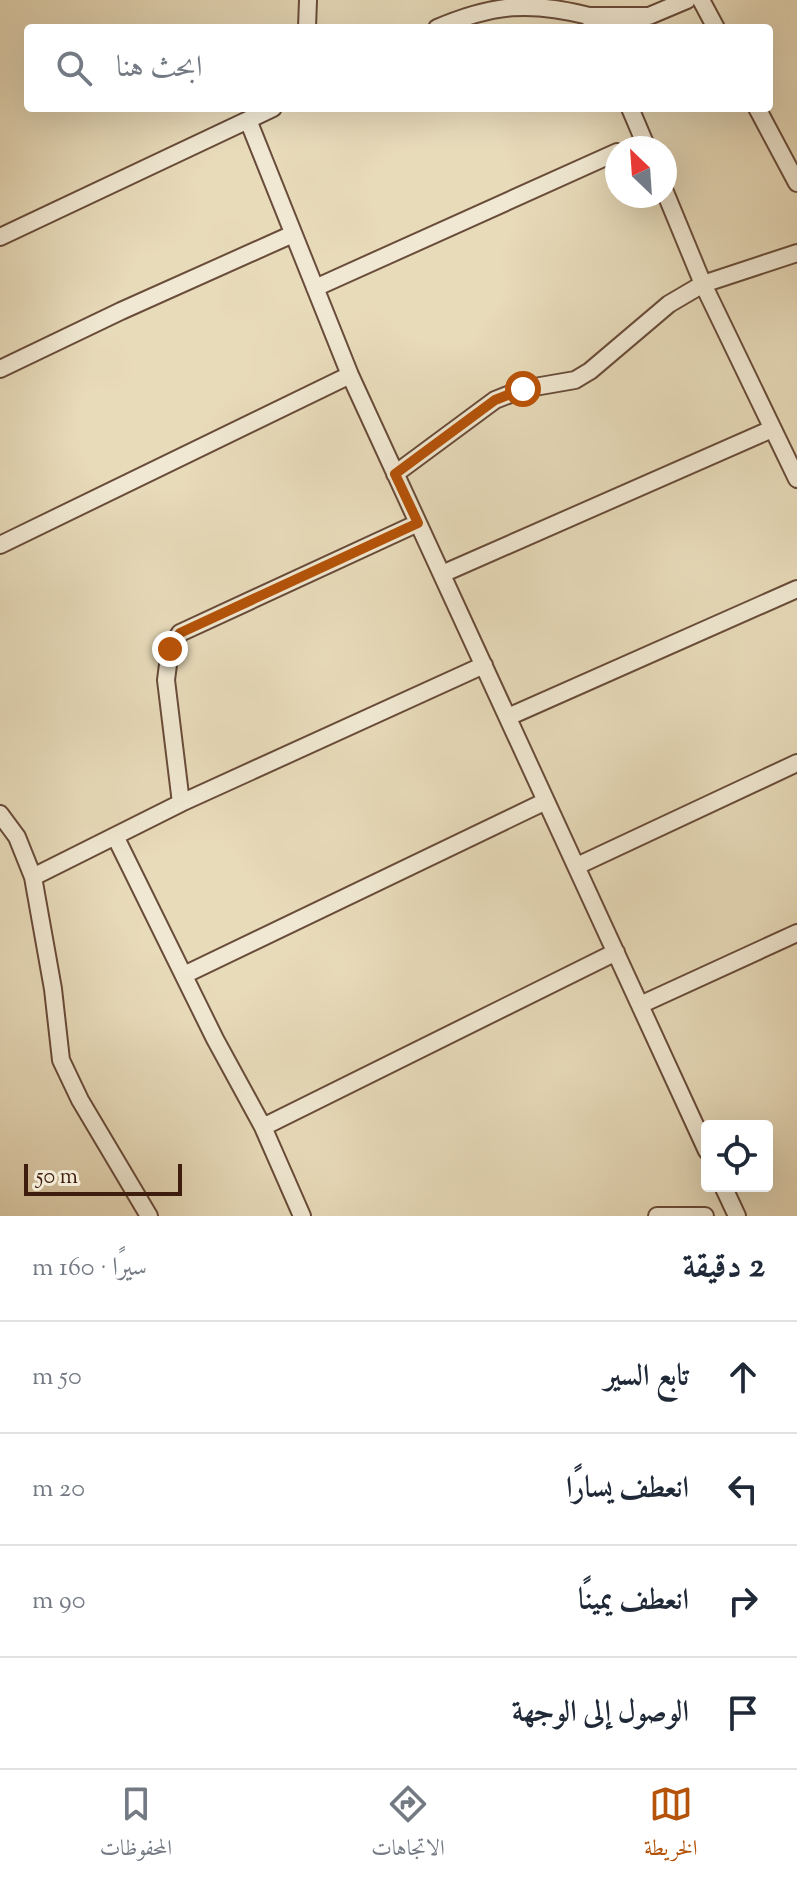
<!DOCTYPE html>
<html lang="ar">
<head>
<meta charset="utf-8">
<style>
  body { margin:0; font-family:"Sorts Mill Goudy",Amiri,serif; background:#f6f6f7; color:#1f2937; direction:rtl }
  .controls { position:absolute; right:24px; bottom:24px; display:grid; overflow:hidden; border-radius:8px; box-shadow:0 8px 32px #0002 }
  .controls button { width:72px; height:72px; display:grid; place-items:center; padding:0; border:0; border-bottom:2px solid #e0e1e3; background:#fff; color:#1f2937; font:40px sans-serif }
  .compass { position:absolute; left:605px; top:136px; width:72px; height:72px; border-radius:50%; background:#fff; box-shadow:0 8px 32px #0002; rotate:335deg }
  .scale { position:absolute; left:24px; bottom:20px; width:158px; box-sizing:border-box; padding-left:8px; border:4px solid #3f1d0e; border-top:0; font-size:22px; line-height:28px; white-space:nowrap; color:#3f1d0e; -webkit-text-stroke:6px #f0e8d2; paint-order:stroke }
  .stop { position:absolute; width:24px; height:24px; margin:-18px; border:6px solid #b45309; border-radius:50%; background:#fff }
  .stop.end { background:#b45309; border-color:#fff; box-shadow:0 2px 8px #0008 }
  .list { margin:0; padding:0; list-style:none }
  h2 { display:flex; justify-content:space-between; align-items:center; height:104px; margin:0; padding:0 32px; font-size:34px }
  h2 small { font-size:26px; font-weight:400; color:#747a83 }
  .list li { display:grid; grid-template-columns:52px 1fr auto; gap:24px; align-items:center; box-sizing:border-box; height:112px; padding:0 32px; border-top:2px solid #e0e1e3 }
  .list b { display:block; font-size:30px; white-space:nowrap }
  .list em { font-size:26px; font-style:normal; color:#747a83 }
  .icon { flex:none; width:44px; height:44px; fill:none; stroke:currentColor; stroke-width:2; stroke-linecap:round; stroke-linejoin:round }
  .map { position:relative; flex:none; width:797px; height:1216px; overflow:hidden; direction:ltr }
  .search { position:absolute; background:#fff; box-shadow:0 8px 32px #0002; left:24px; right:24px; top:24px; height:88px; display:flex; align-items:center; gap:20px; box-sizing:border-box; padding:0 28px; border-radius:8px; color:#747a83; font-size:30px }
  .sheet { height:552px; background:#fff }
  nav { display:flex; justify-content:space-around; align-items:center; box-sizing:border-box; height:112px; border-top:2px solid #e0e1e3; background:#fff; font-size:22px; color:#747a83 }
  nav a { display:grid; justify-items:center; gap:4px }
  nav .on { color:#b45309 }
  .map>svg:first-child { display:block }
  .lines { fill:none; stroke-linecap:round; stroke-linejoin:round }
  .street-casing { stroke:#694c39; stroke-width:20 }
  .street { stroke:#f0e8d2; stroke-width:16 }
  .route { stroke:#b45309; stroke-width:10 }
</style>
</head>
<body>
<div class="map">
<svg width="797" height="1216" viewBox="0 0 797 1216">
  <rect width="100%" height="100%" fill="#e8dbba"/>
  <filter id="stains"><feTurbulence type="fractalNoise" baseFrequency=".0025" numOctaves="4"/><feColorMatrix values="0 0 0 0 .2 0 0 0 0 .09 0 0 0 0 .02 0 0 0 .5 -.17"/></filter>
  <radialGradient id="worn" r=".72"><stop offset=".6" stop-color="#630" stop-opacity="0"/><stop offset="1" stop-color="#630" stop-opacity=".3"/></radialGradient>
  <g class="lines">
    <g class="street-casing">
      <path id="street" d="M701,0L716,28
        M589,16H649L687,0
        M307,28L308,0
        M437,28C493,4 530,1 589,16L594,28
        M630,108L647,148
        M757,108L797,183
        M248,120L273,108
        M665,192L703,284L797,479
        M0,237L248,120L350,375L707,1151
        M315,288L617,152
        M0,369L121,311L293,234
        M395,474L495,400L523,389L575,380L590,371L669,304L703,284L797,253
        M0,545L350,375
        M442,574L772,429
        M508,717L797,589
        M181,803L166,680L170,649L180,633L418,523
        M0,814L17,837L33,877L53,989L61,1060L80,1100L149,1216
        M115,836L215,1039L263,1127L302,1216
        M577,866L797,763
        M33,877L181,803L484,665
        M184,975L546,801
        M640,1005L797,933
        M263,1127L616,952
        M723,1186L737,1216
        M657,1216H705"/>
    </g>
    <use href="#street" class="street"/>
  </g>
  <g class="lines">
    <path class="route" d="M170,649L180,633L418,523L395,474L495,400L523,389"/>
  </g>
  <rect width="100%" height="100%" filter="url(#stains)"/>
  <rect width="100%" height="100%" fill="url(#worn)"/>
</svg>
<div class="controls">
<button><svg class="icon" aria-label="locate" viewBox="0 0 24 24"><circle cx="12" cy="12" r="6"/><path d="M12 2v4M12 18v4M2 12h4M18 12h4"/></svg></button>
</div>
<svg class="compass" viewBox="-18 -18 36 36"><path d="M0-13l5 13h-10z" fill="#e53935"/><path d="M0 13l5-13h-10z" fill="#747a83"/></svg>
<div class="scale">50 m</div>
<div class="stop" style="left:523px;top:389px"></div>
<div class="stop end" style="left:170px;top:649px"></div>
<div class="search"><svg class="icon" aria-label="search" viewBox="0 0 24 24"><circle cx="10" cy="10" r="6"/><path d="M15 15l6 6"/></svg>ابحث هنا</div>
</div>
<section class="sheet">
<h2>2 دقيقة<small>سيرًا · 160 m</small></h2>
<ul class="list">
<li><svg class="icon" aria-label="ahead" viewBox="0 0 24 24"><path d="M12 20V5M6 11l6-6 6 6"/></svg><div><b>تابع السير</b></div><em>50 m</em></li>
<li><svg class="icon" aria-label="left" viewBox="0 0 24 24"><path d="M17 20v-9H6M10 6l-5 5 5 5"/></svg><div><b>انعطف يسارًا</b></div><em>20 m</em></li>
<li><svg class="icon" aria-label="right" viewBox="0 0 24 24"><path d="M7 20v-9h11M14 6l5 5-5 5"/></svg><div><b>انعطف يمينًا</b></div><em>90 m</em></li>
<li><svg class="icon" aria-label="arrive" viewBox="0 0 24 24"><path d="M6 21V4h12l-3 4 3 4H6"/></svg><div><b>الوصول إلى الوجهة</b></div></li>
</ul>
</section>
<nav>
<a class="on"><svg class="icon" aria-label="map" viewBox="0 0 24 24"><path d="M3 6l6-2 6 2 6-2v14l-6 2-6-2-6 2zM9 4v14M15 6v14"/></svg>الخريطة</a>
<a><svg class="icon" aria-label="directions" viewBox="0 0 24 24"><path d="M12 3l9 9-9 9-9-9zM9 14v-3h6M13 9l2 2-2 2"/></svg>الاتجاهات</a>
<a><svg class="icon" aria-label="saved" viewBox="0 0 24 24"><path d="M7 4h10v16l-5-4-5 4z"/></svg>المحفوظات</a>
</nav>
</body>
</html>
